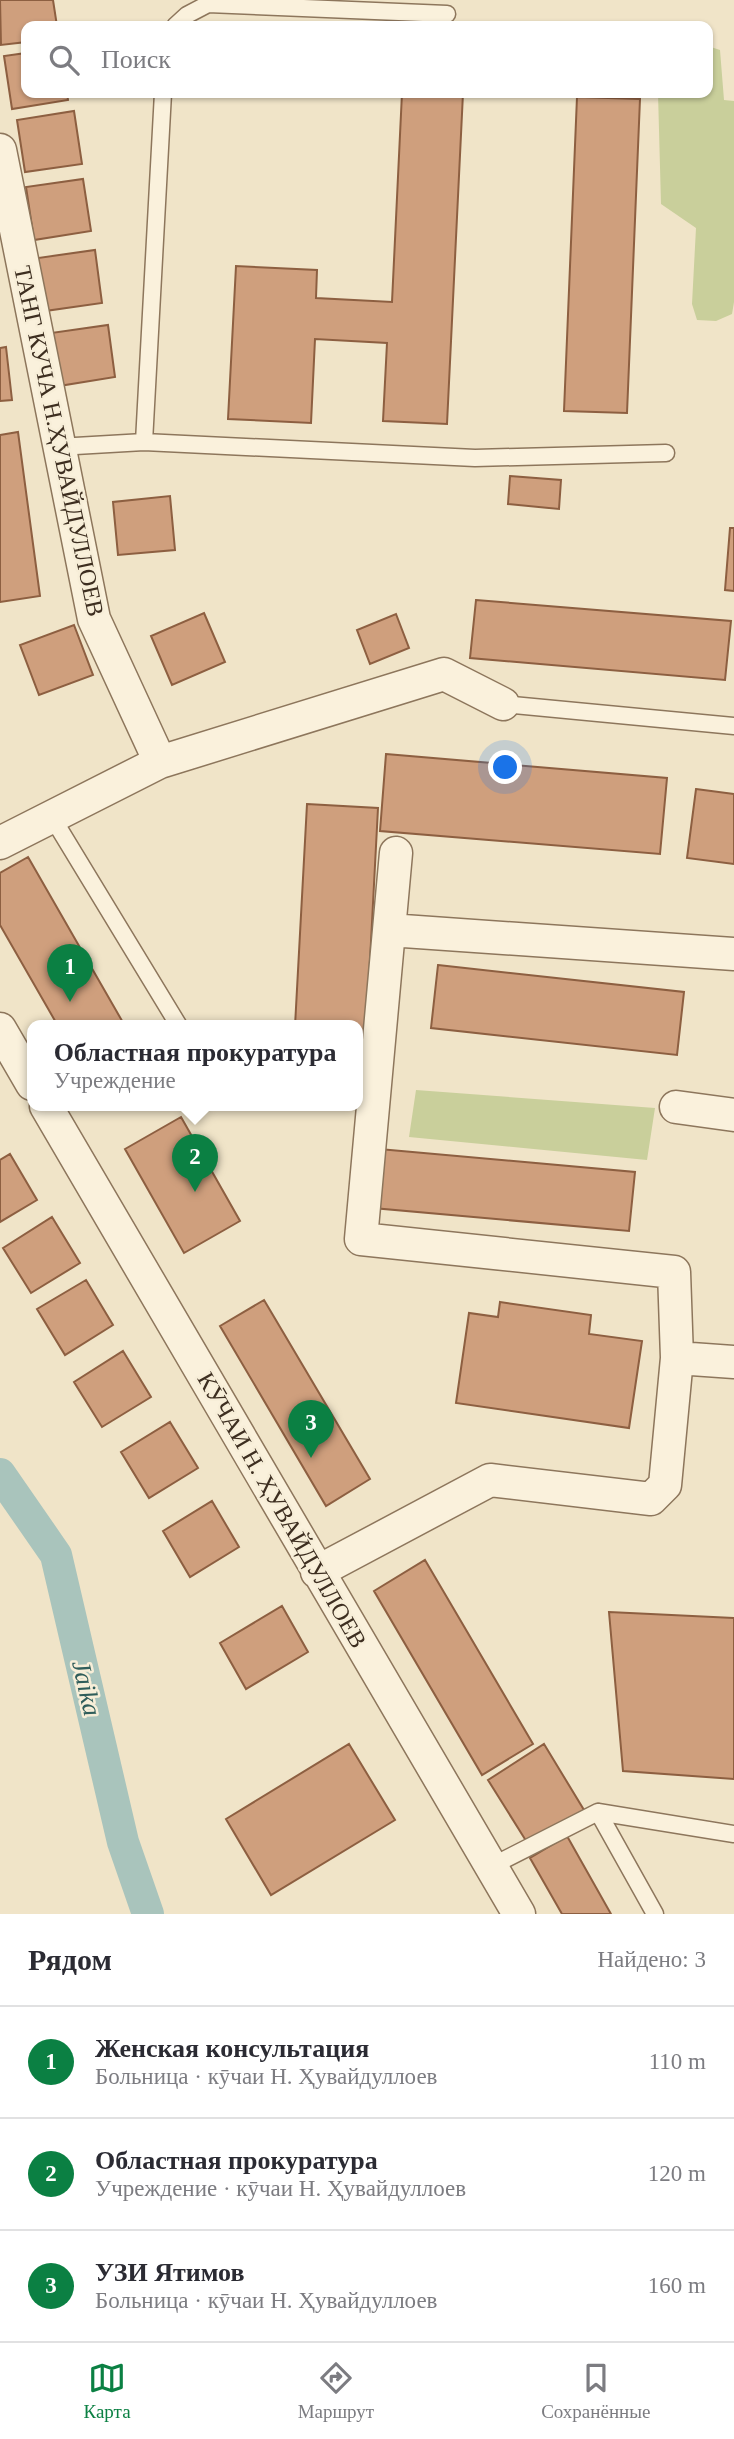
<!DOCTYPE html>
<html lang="ru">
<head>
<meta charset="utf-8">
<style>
  body { margin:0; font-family:"Times New Roman",serif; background:#f2f2f3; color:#2b2b33 }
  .you { position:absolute; left:506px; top:768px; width:24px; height:24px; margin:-18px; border:5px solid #fff; border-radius:50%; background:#1a73e8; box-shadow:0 0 0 10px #1a73e833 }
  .badge { display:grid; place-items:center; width:46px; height:46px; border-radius:50%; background:#0b8043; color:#fff; font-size:23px; font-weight:700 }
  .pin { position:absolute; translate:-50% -58px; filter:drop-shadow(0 2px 4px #0008) }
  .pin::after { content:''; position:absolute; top:37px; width:24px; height:21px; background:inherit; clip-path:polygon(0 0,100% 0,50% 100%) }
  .popup { position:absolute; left:27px; top:1020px; width:336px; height:91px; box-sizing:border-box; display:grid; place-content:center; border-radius:14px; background:#fff; filter:drop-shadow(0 2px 5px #0005); font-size:23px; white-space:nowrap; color:#7c7c81 }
  .popup b { font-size:26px; color:#2b2b33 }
  .popup::after { content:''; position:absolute; left:50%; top:100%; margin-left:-14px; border:14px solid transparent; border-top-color:#fff }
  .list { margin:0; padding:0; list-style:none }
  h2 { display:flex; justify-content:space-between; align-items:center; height:91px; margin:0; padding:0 28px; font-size:30px }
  h2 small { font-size:23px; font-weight:400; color:#7c7c81 }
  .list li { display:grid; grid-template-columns:46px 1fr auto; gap:21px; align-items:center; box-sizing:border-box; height:112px; padding:0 28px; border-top:2px solid #e1e1e2 }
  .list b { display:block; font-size:26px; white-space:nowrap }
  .list p { margin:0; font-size:23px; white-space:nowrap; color:#7c7c81 }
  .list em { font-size:23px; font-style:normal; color:#7c7c81 }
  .icon { flex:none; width:38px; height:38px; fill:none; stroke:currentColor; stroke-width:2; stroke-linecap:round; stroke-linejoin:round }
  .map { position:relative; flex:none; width:734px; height:1914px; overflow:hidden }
  .search { position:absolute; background:#fff; box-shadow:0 2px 5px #0004; left:21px; right:21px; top:21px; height:77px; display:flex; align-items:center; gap:18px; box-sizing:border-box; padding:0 24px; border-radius:14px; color:#7c7c81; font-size:26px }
  .sheet { height:427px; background:#fff }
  nav { display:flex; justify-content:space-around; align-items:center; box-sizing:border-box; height:98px; border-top:2px solid #e1e1e2; background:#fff; font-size:19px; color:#7c7c81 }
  nav a { display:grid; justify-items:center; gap:4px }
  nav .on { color:#0b8043 }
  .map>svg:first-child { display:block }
  .green { fill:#c9cf9b }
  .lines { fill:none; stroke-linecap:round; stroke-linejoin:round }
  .canal { stroke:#a9c4bc; stroke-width:32 }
  .building { fill:#cf9f7d; stroke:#8d5f41; stroke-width:2 }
  .lane-casing { stroke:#8d765c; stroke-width:19 }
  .street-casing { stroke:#8d765c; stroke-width:35 }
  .lane { stroke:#faf1dc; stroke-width:16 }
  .street { stroke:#faf1dc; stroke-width:32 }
  .labels { text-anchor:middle; stroke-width:5; stroke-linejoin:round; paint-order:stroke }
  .street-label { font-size:24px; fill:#3d2e20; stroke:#f7eed8 }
  .water-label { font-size:26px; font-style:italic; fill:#2f5d5a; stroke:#f7eed8 }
</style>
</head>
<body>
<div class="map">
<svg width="734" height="1914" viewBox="0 0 734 1914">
  <rect width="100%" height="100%" fill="#f0e4c8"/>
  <path class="green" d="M708,46L720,50L724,100L734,101V302L732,314L716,321L697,320L692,304L696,228L661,204L658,93H708Z
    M416,1090L655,1108L647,1160L409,1137Z"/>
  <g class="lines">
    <path class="canal" d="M0,1474L56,1555L123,1842L148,1914"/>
  </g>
  <path class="building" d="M0,0H53L57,26H26V42L1,45Z
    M26,53V93H67L68,100L12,109L4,56Z
    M402,93H463L447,424L383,421L387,343L315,339L311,423L228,419L236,266L317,270L316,298L392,302Z
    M577,97L640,99L627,413L564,411Z
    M74,111L82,164L25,172L17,120Z
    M83,179L91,231L34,240L26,187Z
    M95,250L102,303L45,311L38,258Z
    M108,325L115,377L59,386L51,333Z
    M6,347L12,400L0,401V348Z
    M18,432L40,596L0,602V435Z
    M510,476L561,480L559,509L508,504Z
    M170,496L175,550L118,555L113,502Z
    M730,528H734V591L725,590Z
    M476,600L731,621L725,680L470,658Z
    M204,613L225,662L172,685L151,636Z
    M396,614L409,648L370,664L357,630Z
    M74,625L93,675L39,695L20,645Z
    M386,754L667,778L660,854L380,831Z
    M696,789L734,794V864L687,858Z
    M307,804L378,808L363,1094L358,1093V1026H295Z
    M28,857L125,1026H58L0,925V873Z
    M438,965L684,992L677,1055L431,1028Z
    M181,1117L240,1221L184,1253L125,1149Z
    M379,1149L635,1172L629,1231L373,1208Z
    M10,1154L37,1200L0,1222V1160Z
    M52,1217L80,1263L31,1293L3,1248Z
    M86,1280L113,1325L65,1355L37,1309Z
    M264,1300L370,1479L326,1506L220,1326Z
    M500,1302L591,1315L589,1334L642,1341L629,1428L456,1403L469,1313L498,1317Z
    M123,1351L151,1397L102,1427L74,1382Z
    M170,1422L198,1468L149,1498L121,1452Z
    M212,1501L239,1547L190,1577L163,1531Z
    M425,1560L533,1744L482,1775L374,1591Z
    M282,1606L308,1652L246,1689L220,1643Z
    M609,1612L734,1618V1779L623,1771Z
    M349,1744L395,1820L271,1895L226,1819Z
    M544,1744L584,1810L528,1844L488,1780Z
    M567,1836L611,1914H562L530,1858Z"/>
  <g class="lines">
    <g class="lane-casing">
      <path id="lane" d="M175,26L187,15L208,4L447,14
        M144,442L163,93
        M58,447L144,442L475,458L666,453
        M503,704L734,726
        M52,817L179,1026
        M598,1812L655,1914
        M490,1867L598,1812L734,1834"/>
    </g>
    <g class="street-casing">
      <path id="street" d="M0,150L94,619L160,762
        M0,843L160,762L444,674L503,704
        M396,853L361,1239L674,1272L677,1358
        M389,930L734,954
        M0,1029L32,1084
        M46,1106L519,1914
        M676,1107L734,1115
        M317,1572L490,1480L651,1499L665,1485L677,1358L734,1362"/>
    </g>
    <use href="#lane" class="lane"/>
    <use href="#street" class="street"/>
  </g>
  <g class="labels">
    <g class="street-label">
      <text transform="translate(59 441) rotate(78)" y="8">ТАНГ КУЧА Н.ҲУВАЙДУЛЛОЕВ</text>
      <text transform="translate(282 1510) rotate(60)" y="8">КӮЧАИ Н. ҲУВАЙДУЛЛОЕВ</text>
    </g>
    <g class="water-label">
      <text transform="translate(87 1688) rotate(77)" y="9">Jaika</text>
    </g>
  </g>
</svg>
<div class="you"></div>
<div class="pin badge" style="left:70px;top:1002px">1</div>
<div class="pin badge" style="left:195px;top:1192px">2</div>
<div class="popup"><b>Областная прокуратура</b>Учреждение</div>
<div class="pin badge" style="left:311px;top:1458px">3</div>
<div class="search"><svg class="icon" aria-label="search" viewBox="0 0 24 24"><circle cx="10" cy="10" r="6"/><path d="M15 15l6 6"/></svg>Поиск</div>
</div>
<section class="sheet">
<h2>Рядом<small>Найдено: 3</small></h2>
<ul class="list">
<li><span class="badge">1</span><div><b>Женская консультация</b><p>Больница · кӯчаи Н. Ҳувайдуллоев</p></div><em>110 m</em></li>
<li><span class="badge">2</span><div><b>Областная прокуратура</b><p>Учреждение · кӯчаи Н. Ҳувайдуллоев</p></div><em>120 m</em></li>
<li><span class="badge">3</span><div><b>УЗИ Ятимов</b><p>Больница · кӯчаи Н. Ҳувайдуллоев</p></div><em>160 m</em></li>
</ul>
</section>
<nav>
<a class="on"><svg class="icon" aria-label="map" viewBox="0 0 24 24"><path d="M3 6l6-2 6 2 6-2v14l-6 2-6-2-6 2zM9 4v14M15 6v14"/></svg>Карта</a>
<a><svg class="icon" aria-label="directions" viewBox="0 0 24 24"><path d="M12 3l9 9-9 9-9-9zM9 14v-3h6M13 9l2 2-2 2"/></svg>Маршрут</a>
<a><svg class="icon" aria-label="saved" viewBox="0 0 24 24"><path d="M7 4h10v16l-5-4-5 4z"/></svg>Сохранённые</a>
</nav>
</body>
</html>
